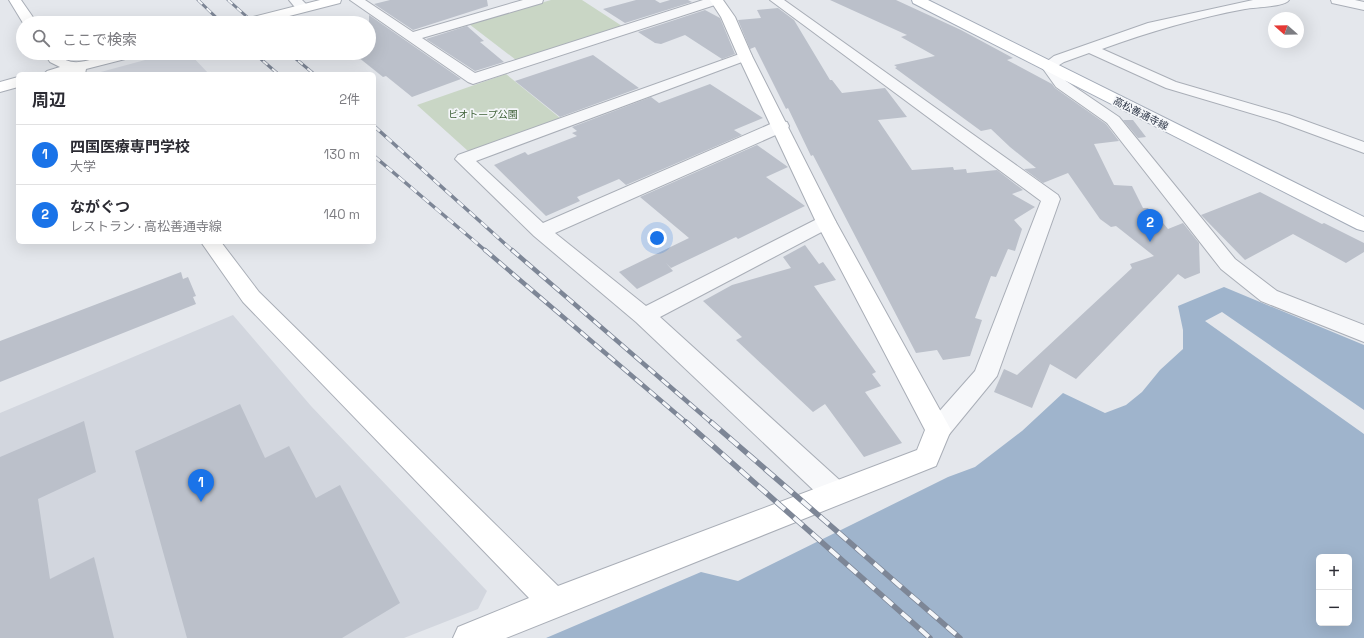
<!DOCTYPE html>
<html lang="ja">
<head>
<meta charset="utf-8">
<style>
  body { margin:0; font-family:"Space Grotesk","Noto Sans JP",sans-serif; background:#f2f2f3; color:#2b2b33 }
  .controls { position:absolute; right:12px; bottom:12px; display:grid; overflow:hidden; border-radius:6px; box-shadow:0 4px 16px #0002 }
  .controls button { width:36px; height:36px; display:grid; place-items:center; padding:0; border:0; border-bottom:1px solid #e1e1e2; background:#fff; color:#2b2b33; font:20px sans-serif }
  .compass { position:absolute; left:1268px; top:12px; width:36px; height:36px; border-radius:50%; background:#fff; box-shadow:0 4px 16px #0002; rotate:290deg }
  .you { position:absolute; left:657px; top:238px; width:14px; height:14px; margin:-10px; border:3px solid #fff; border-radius:50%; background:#1a73e8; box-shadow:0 0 0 6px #1a73e833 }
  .badge { display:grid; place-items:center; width:26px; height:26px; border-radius:50%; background:#1a73e8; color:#fff; font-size:13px; font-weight:700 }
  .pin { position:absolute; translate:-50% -33px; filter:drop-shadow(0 1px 2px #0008) }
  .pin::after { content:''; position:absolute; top:21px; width:14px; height:12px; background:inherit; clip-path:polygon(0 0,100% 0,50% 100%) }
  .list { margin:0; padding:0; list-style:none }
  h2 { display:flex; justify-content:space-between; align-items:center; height:52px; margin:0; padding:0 16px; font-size:17px }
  h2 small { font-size:13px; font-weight:400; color:#7c7c81 }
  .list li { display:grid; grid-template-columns:26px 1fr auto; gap:12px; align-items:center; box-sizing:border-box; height:60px; padding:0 16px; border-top:1px solid #e1e1e2 }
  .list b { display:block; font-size:15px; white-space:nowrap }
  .list p { margin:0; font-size:13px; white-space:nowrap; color:#7c7c81 }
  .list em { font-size:13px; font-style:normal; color:#7c7c81 }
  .icon { flex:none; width:22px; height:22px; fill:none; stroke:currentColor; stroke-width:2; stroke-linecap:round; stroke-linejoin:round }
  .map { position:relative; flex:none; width:1364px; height:638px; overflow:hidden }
  .search { position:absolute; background:#fff; box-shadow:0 4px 16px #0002; left:16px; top:16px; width:360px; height:44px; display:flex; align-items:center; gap:10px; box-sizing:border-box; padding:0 14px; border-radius:22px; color:#7c7c81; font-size:15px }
  .panel { position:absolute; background:#fff; box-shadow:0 4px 16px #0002; left:16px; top:72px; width:360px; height:172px; border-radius:6px }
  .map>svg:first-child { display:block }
  .built { fill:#d2d6de }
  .green { fill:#c9d6c5 }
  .water { fill:#9fb4cc; fill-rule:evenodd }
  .building { fill:#bbc0ca }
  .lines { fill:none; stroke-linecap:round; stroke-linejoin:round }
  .street-casing { stroke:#a9aeb7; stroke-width:2 }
  .secondary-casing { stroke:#a9aeb7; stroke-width:2 }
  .primary-casing { stroke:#a3abb8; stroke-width:2 }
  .street { fill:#f7f8fa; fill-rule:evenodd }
  .secondary { fill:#fff; fill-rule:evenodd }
  .primary { fill:#fff; fill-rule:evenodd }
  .rail-far3-casing { stroke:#7d8696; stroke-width:3 }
  .rail-far2-casing { stroke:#7d8696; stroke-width:3.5 }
  .rail-far1-casing { stroke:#7d8696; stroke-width:4.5 }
  .rail-casing { stroke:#7d8696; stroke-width:5.5 }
  .rail-far3 { stroke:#f4f6f9; stroke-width:2; stroke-dasharray:6; stroke-linecap:butt }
  .rail-far2 { stroke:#f4f6f9; stroke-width:2.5; stroke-dasharray:8; stroke-linecap:butt }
  .rail-far1 { stroke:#f4f6f9; stroke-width:3; stroke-dasharray:9; stroke-linecap:butt }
  .rail { stroke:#f4f6f9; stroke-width:4; stroke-dasharray:12; stroke-linecap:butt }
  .labels { text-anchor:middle; stroke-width:3.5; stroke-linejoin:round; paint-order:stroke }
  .far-street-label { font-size:10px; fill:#2b3445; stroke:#f4f6f9 }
  .far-park-label { font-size:10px; fill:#3f6138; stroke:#f4f6f9 }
</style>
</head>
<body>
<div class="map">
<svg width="1364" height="638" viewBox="0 0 1364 638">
  <rect width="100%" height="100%" fill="#e4e7ec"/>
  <path class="built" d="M171,53H189L209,74L97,73Z
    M233,315L311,406L487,591L478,609L404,638H0V413Z"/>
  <path class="green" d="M551,0H582L622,26L516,60L469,24Z
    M506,74L560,118L468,151L417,105Z"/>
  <path class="water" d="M1224,287L1364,345V410L1222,312L1205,321L1364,434V638H546L701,572L738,581L948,477L975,467L1022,431L1063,393L1105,413L1126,405L1142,392L1160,370L1183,349V330L1178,306ZM1319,557H1349V623H1319Z"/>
  <path class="building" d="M390,0H487L488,6L413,30L374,4Z
    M636,0H655L660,3L670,0H688L692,2L625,23L603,9Z
    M830,0H896L961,30L1013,58L1007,60L1052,84L1055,88L1106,124L1119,141L1094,144L1114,185L1132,186L1143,208H1148L1151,212H1154L1168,229L1183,223L1199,243L1200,273L1185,279L1178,274L1076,379L1050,364L1032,408L994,392L1004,369L1017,375L1132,268L1130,264L1154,256L1116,226L1111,227L1100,219L1068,173L1043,183L1024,169L1036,168L1010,147L991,129L981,131L895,68L897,67L894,65L935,56L901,37L907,35Z
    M778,8L794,20L830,80H832L842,93L885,88L907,117L878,120L912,170L953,167L954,170L966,169L967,173L997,170L1023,190L1012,194L1035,207L1014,220L1022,229L1015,251L1008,249L996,277L991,276L975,318L982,320L970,356L943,360L937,350L916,353L813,155L811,156L788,108L786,109L755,47L750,49L738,20L761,18L757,10Z
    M705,10L720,18L735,54L722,59L685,35L661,44L655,43L638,32Z
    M369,15L461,79L412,97L386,76L383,77L358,57L369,53Z
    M467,26L484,41L480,42L504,62L475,71L426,39Z
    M593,55L639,88L560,117L515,81Z
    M710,84L763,118L734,130L742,135L626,185L619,179L577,197L580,201L546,216L494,165L525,152L528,155L577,136L572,133L577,131L572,127L651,97L659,103Z
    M1123,120H1133L1146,137L1138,138Z
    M757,145L788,167L766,177L805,206L738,239L736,237L671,268L666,263L673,271L637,289L619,272L689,238L640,197Z
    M1260,192L1322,224L1324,223L1364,243V252L1346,263L1293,234L1245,260L1201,215Z
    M805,245L819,264L823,262L836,280L814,286L876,372L872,374L881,386L865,392L902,443L864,457L825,404L813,412L736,340L742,337L703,301L732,285L791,268L783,257Z
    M181,272L183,279L188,277L196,296L193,297L196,304L0,382V341Z
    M240,404L265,458L289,446L316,498L340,485L400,603L342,638H187L135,451Z
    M84,421L96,472L38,499L50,579L94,557L114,638H0V457Z"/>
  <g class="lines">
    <g class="street-casing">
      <path id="street" d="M289,0H302L310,8L303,12L298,11Z
        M350,0H365L413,32L523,0H543L542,3L422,38L475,73L703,0H722L721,3L473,84L468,82Z
        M770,0H784L1058,195L1060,199L997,376L947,437L938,440L929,437L925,430L929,423L975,371L1041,201Z
        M1253,0H1289C1285,7 1254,7 1245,9C1196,18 1149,32 1102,49L1176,82L1289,115L1364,142V153L1277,121L1166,88L1089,53L1064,62L1056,67L1066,81L1119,117L1235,259L1277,291L1364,325V342L1261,301L1221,269L1107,123L1056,87L1041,66L1054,56L1148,23Z
        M1331,0H1355L1364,2V10L1332,3Z
        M745,52L750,53L752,56L750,59L476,161L543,223L775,122L781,121L787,122L789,126L787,130L555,233L646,306L819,218L826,216L833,218L836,222L833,226L660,317L845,485L848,493L845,501L835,505L825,501L636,322L534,236L455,159L458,155Z"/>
    </g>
    <g class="secondary-casing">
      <path id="secondary" d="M9,0H21L37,23H23Z
        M320,0H341L340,3L262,23H239L241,20Z
        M710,0H723L735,17L752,56L836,222L951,430L936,466L506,638H453L458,627L529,598L243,302L201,242H221L259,292L558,586L917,450L925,430L816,222L738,56L721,17Z
        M44,53H58C71,72 97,56 114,53C122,52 131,53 139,53L137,56L86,69L85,74H44L47,71L60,67L50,62Z
        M18,77V87L0,92V82Z"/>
    </g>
    <g class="primary-casing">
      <path id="primary" d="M912,0H928L1364,217V231L1357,229L913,3Z"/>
    </g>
    <use href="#street" class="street"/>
    <use href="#secondary" class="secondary"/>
    <use href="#primary" class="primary"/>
    <g class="rail-far3-casing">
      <path id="rail-far3" d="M198,0L222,23
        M228,0L254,23
        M254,53L278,74
        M289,53L314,74"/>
    </g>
    <g class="rail-far2-casing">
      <path id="rail-far2" d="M374,126L513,251
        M374,156L486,251"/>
    </g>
    <g class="rail-far1-casing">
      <path id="rail-far1" d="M485,250L687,423
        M512,250L712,423"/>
    </g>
    <g class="rail-casing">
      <path id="rail" d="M686,422L930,638
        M711,422L960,638"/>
    </g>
    <use href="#rail-far3" class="rail-far3"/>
    <use href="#rail-far2" class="rail-far2"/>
    <use href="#rail-far1" class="rail-far1"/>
    <use href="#rail" class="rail"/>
  </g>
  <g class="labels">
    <g class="far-street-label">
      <text transform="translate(1141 113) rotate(27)" y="4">高松善通寺線</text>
    </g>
    <g class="far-park-label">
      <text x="483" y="118">ビオトープ公園</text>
    </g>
  </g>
</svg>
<div class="controls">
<button>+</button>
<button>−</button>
</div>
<svg class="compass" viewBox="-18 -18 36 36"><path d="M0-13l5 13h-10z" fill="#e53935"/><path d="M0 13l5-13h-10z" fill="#7c7c81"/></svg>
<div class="you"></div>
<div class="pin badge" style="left:201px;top:502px">1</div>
<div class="pin badge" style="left:1150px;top:242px">2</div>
<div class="search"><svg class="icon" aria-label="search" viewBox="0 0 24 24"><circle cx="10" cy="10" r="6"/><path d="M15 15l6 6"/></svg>ここで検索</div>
<section class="panel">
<h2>周辺<small>2件</small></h2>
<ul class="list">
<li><span class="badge">1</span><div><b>四国医療専門学校</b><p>大学</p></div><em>130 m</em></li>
<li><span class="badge">2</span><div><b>ながぐつ</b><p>レストラン · 高松善通寺線</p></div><em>140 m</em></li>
</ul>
</section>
</div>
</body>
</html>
